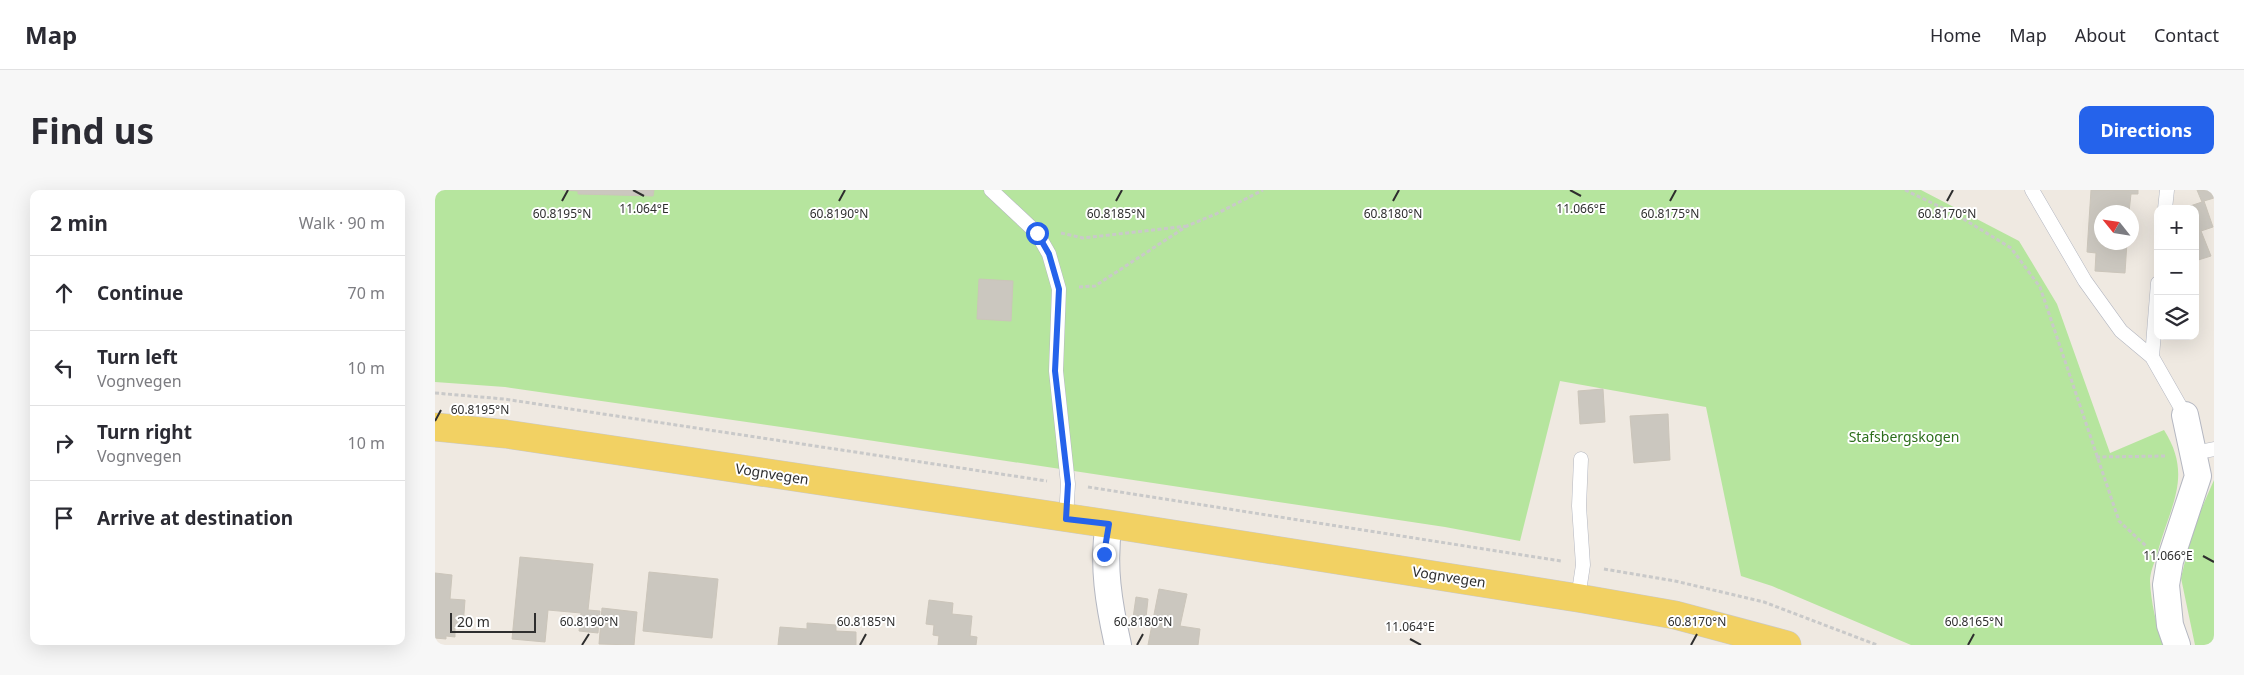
<!DOCTYPE html>
<html lang="en">
<head>
<meta charset="utf-8">
<style>
  body { margin:0; font-family:"Noto Sans",sans-serif; background:#f7f7f7; color:#2b2b33 }
  .controls { position:absolute; right:15px; top:15px; display:grid; overflow:hidden; border-radius:10px; box-shadow:0 5px 20px #0002 }
  .controls button { width:45px; height:45px; display:grid; place-items:center; padding:0; border:0; border-bottom:1px solid #e1e1e2; background:#fff; color:#2b2b33; font:25px sans-serif }
  .compass { position:absolute; left:1659px; top:15px; width:45px; height:45px; border-radius:50%; background:#fff; box-shadow:0 5px 20px #0002; rotate:300deg }
  .scale { position:absolute; left:15px; bottom:12px; width:86px; box-sizing:border-box; padding-left:5px; border:2px solid #2e2e2e; border-top:0; font-size:14px; line-height:18px; white-space:nowrap; color:#2e2e2e; -webkit-text-stroke:4px #fff; paint-order:stroke }
  .stop { position:absolute; width:15px; height:15px; margin:-11px; border:4px solid #2563eb; border-radius:50%; background:#fff }
  .stop.end { background:#2563eb; border-color:#fff; box-shadow:0 1px 5px #0008 }
  .list { margin:0; padding:0; list-style:none }
  h2 { display:flex; justify-content:space-between; align-items:center; height:65px; margin:0; padding:0 20px; font-size:21px }
  h2 small { font-size:16px; font-weight:400; color:#7c7c81 }
  .list li { display:grid; grid-template-columns:32px 1fr auto; gap:15px; align-items:center; box-sizing:border-box; height:75px; padding:0 20px; border-top:1px solid #e1e1e2 }
  .list b { display:block; font-size:19px; white-space:nowrap }
  .list p { margin:0; font-size:16px; white-space:nowrap; color:#7c7c81 }
  .list em { font-size:16px; font-style:normal; color:#7c7c81 }
  .icon { flex:none; width:28px; height:28px; fill:none; stroke:currentColor; stroke-width:2; stroke-linecap:round; stroke-linejoin:round }
  .map { position:relative; flex:none; width:1779px; height:455px; overflow:hidden; border-radius:10px }
  header { display:flex; align-items:center; gap:30px; box-sizing:border-box; height:70px; padding:0 25px; background:#fff; border-bottom:1px solid #e1e1e2 }
  header strong { font-size:24px }
  nav { display:flex; gap:28px; margin-inline-start:auto; font-size:18px }
  .intro { display:flex; align-items:center; justify-content:space-between; box-sizing:border-box; height:120px; padding:0 30px }
  h1 { margin:0; font-size:35px }
  .button { padding:12px 22px; border-radius:10px; background:#2563eb; color:#fff; font-size:18px; font-weight:700 }
  main { display:flex; gap:30px; padding:0 30px }
  aside { flex:1; background:#fff; border-radius:10px; box-shadow:0 5px 20px #0002 }
  .map>svg:first-child { display:block }
  .green { fill:#b6e59e }
  .building { fill:#cbc7bf; stroke:#cbc5ba }
  .lines { fill:none; stroke-linecap:round; stroke-linejoin:round }
  .service-casing { stroke:#b4b7c1; stroke-width:15 }
  .minor-casing { stroke:#b4b7c1; stroke-width:28 }
  .primary-casing { stroke:#c9c9c9; stroke-width:29 }
  .path { stroke:#c9c9c9; stroke-width:3; stroke-dasharray:4 2.5; stroke-linecap:butt }
  .service { stroke:#fff; stroke-width:14 }
  .minor { stroke:#fff; stroke-width:26 }
  .primary { stroke:#f2d163; stroke-width:28 }
  .route { stroke:#2563eb; stroke-width:6 }
  .ticks { fill:none; stroke:#2e2e2e; stroke-width:2 }
  .labels { text-anchor:middle; stroke-width:4; stroke-linejoin:round; paint-order:stroke }
  .park-label { font-size:14px; fill:#2c6e1b; stroke:#fff }
  .street-label { font-size:14px; fill:#2e2e2e; stroke:#fff }
  .ticks-label { font-size:12px; text-anchor:middle; fill:#2e2e2e; stroke:#fff; stroke-width:4; stroke-linejoin:round; paint-order:stroke }
</style>
</head>
<body>
<header>
<strong>Map</strong>
<nav><a>Home</a><a>Map</a><a>About</a><a>Contact</a></nav>
</header>
<div class="intro"><h1>Find us</h1><a class="button">Directions</a></div>
<main>
<aside>
<h2>2 min<small>Walk · 90 m</small></h2>
<ul class="list">
<li><svg class="icon" aria-label="ahead" viewBox="0 0 24 24"><path d="M12 20V5M6 11l6-6 6 6"/></svg><div><b>Continue</b></div><em>70 m</em></li>
<li><svg class="icon" aria-label="left" viewBox="0 0 24 24"><path d="M17 20v-9H6M10 6l-5 5 5 5"/></svg><div><b>Turn left</b><p>Vognvegen</p></div><em>10 m</em></li>
<li><svg class="icon" aria-label="right" viewBox="0 0 24 24"><path d="M7 20v-9h11M14 6l5 5-5 5"/></svg><div><b>Turn right</b><p>Vognvegen</p></div><em>10 m</em></li>
<li><svg class="icon" aria-label="arrive" viewBox="0 0 24 24"><path d="M6 21V4h12l-3 4 3 4H6"/></svg><div><b>Arrive at destination</b></div></li>
</ul>
</aside>
<div class="map">
<svg width="1779" height="455" viewBox="0 0 1779 455">
  <rect width="100%" height="100%" fill="#efe9e1"/>
  <path class="green" d="M0,0H1486L1584,51L1622,114L1675,263L1729,240C1759,287 1734,317 1722,365C1719,373 1715,383 1715,391C1716,412 1721,435 1729,455H1476L1337,396L1306,386L1271,217L1125,191L1085,351L1010,337L353,238L70,197L0,192Z
    M1779,290V455H1760L1746,388L1758,338Z"/>
  <path class="building" d="M128,0H219L218,6L143,4V1Z
    M1656,0H1703V4H1696L1694,22H1666V52H1692L1690,83L1660,81L1661,63L1652,62Z
    M1762,0H1778L1779,8L1769,11L1778,37L1766,41L1776,66L1760,71V42L1764,41L1760,30V19H1756L1755,16L1767,12Z
    M544,89L578,91L576,131L542,129Z
    M1168,199L1170,232L1145,234L1143,201Z
    M1233,224L1235,270L1199,273L1195,226Z
    M85,367L158,374L153,420L165,421L163,443L144,441L146,423L113,420L110,452L77,449Z
    M214,382L283,389L277,448L208,441Z
    M0,383L17,385L15,409L30,410L28,437L20,436V447L11,446V449L0,448Z
    M724,399L752,404L745,436L765,439L763,455H713Z
    M701,407L713,409L710,437L697,435Z
    M494,410L518,413L517,424L537,426L535,446L542,447L541,455H503L504,446L498,445L499,435L491,434Z
    M167,418L202,422L199,455L164,454Z
    M372,433L401,435V441L421,442V455H343L345,437L372,439Z"/>
  <g class="lines">
    <g class="service-casing">
      <path id="service" d="M556,0L602,43L614,64L624,99L621,181L633,294L631,329
        M1597,0L1650,91L1686,141L1717,167L1750,225
        M1730,19L1732,0
        M1717,167L1723,93
        M1759,263L1779,259
        M1143,408L1148,375L1144,316L1146,269"/>
    </g>
    <g class="minor-casing">
      <path id="minor" d="M674,334C667,374 674,415 683,455
        M1742,455L1735,435L1731,395L1735,371L1763,286L1750,225"/>
    </g>
    <g class="primary-casing">
      <path id="primary" d="M0,237L71,244L674,334L1143,408L1240,425L1352,455"/>
    </g>
    <path class="path" d="M1470,0L1522,25L1576,58L1605,97L1684,331L1711,356
      M626,43L648,48L752,36
      M644,97L660,96L752,36L781,24L828,0
      M0,203L69,209L612,291
      M1661,267L1731,266
      M653,297L1126,371
      M1169,379L1240,391L1329,412L1442,455"/>
    <use href="#service" class="service"/>
    <use href="#minor" class="minor"/>
    <use href="#primary" class="primary"/>
  </g>
  <g class="lines">
    <path class="route" d="M602,43L614,64L624,99L620,181L633,294L631,329L674,334L669,364"/>
  </g>
  <path class="ticks" d="M198,0L209,6M1135,0L1146,6M127,11L133,0M404,11L410,0M681,11L687,0M958,11L964,0M1235,11L1241,0M1512,11L1518,0M0,231L6,220M1768,366L1779,372M975,449L986,455M147,455L154,444M425,455L431,444M702,455L708,444M1256,455L1262,444M1533,455L1539,444"/>
  <g class="labels">
    <g class="park-label">
      <text x="1469" y="252">Stafsbergskogen</text>
    </g>
    <g class="street-label">
      <text transform="translate(337 284) rotate(9)" y="5">Vognvegen</text>
      <text transform="translate(1014 387) rotate(9)" y="5">Vognvegen</text>
    </g>
  </g>
  <g class="ticks-label">
    <text x="209" y="23">11.064°E</text>
    <text x="1146" y="23">11.066°E</text>
    <text x="127" y="28">60.8195°N</text>
    <text x="404" y="28">60.8190°N</text>
    <text x="681" y="28">60.8185°N</text>
    <text x="1235" y="28">60.8175°N</text>
    <text x="1512" y="28">60.8170°N</text>
    <text x="958" y="28">60.8180°N</text>
    <text x="45" y="224">60.8195°N</text>
    <text x="1733" y="370">11.066°E</text>
    <text x="154" y="436">60.8190°N</text>
    <text x="431" y="436">60.8185°N</text>
    <text x="708" y="436">60.8180°N</text>
    <text x="1262" y="436">60.8170°N</text>
    <text x="1539" y="436">60.8165°N</text>
    <text x="975" y="441">11.064°E</text>
  </g>
</svg>
<div class="controls">
<button>+</button>
<button>−</button>
<button><svg class="icon" aria-label="layers" viewBox="0 0 24 24"><path d="M12 4l9 5-9 5-9-5zM3 14l9 5 9-5"/></svg></button>
</div>
<svg class="compass" viewBox="-18 -18 36 36"><path d="M0-13l5 13h-10z" fill="#e53935"/><path d="M0 13l5-13h-10z" fill="#7c7c81"/></svg>
<div class="scale">20 m</div>
<div class="stop" style="left:602px;top:43px"></div>
<div class="stop end" style="left:669px;top:364px"></div>
</div>
</main>
</body>
</html>
